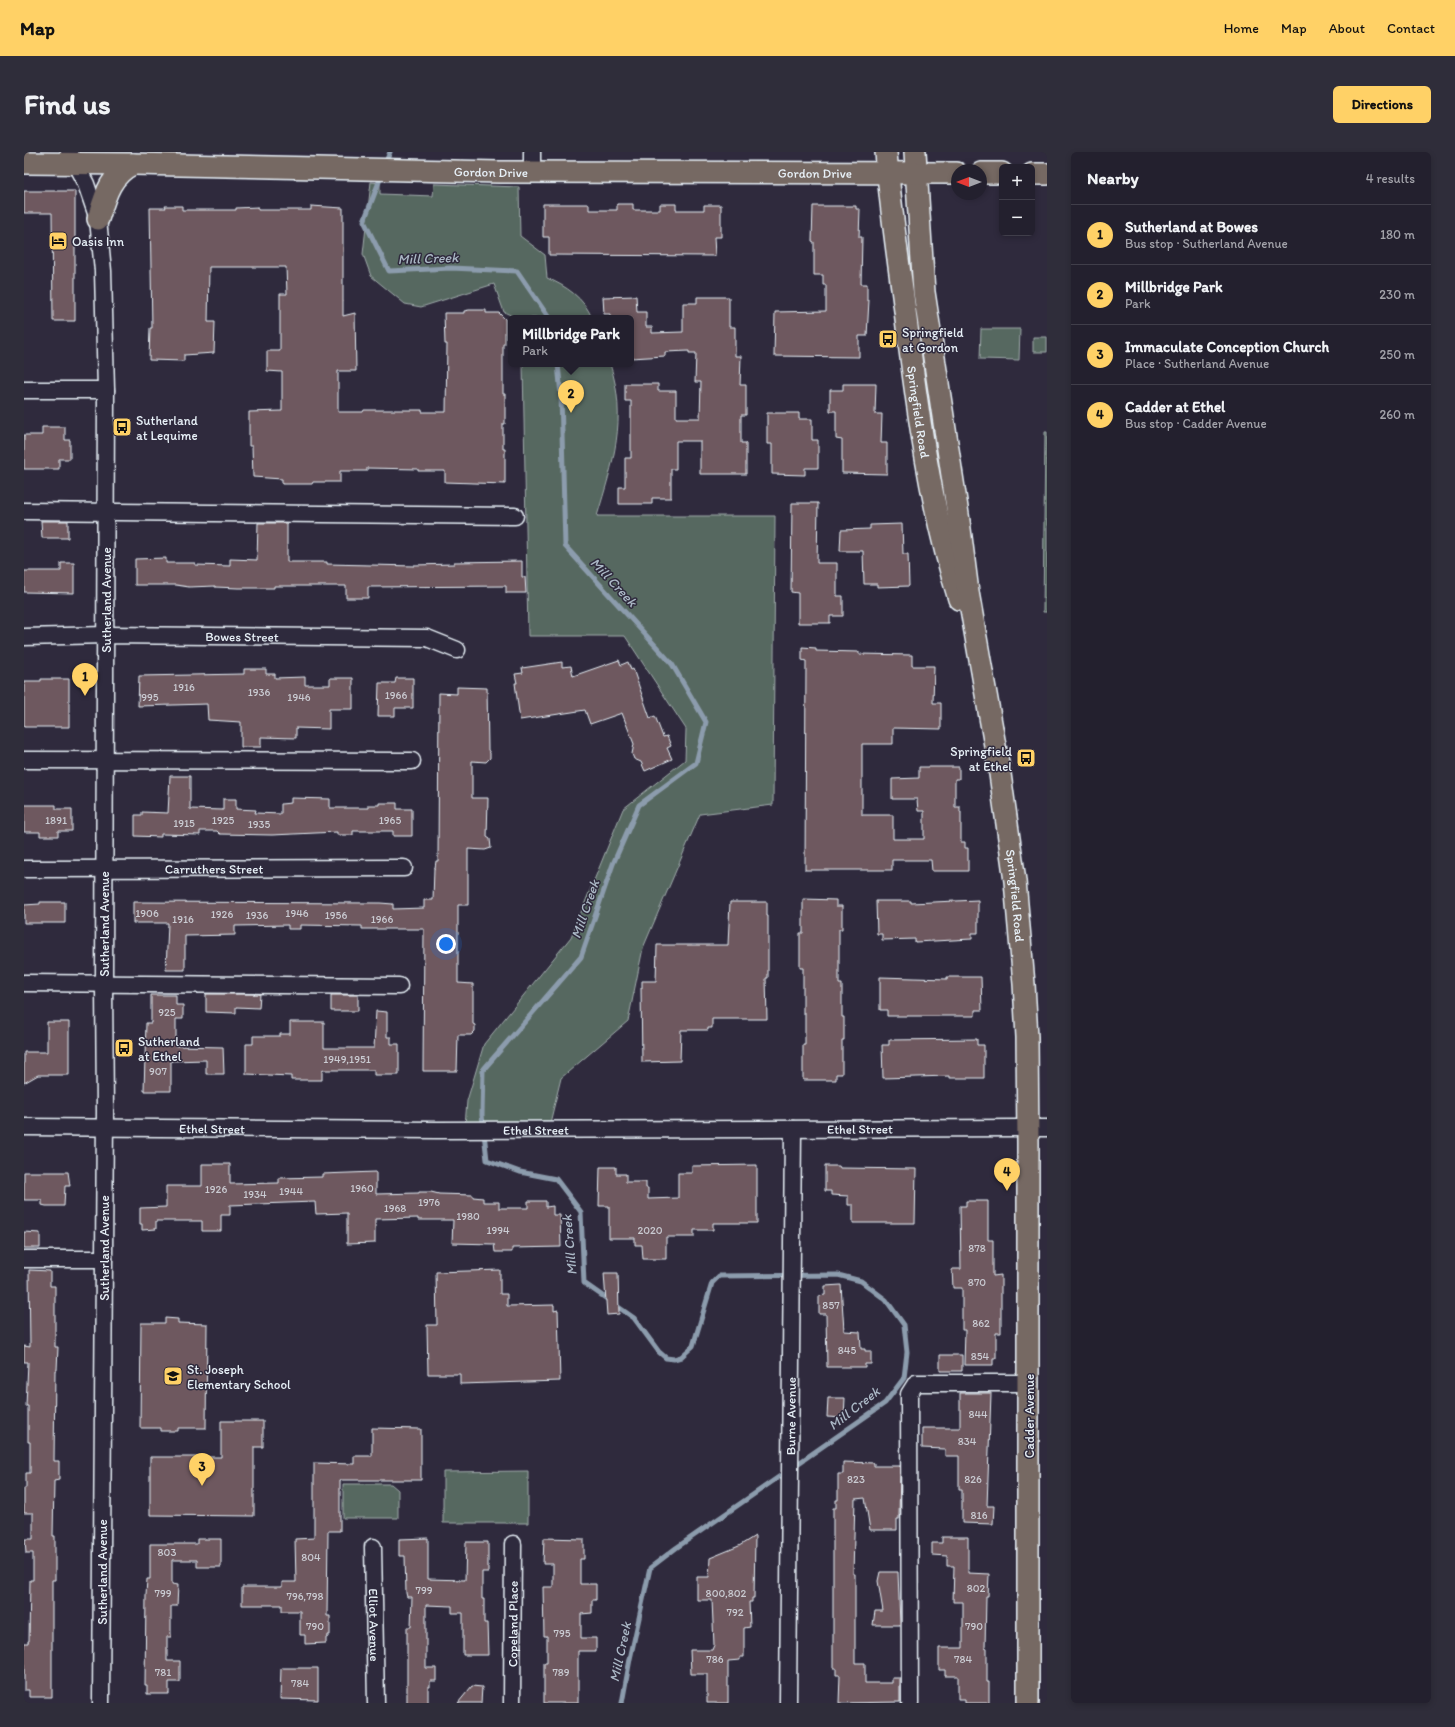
<!DOCTYPE html>
<html lang="en">
<head>
<meta charset="utf-8">
<style>
  body { margin:0; font-family:Itim,sans-serif; background:#2f2d3a; color:#f1f3f6 }
  .controls { position:absolute; right:12px; top:12px; display:grid; overflow:hidden; border-radius:6px; box-shadow:0 2px 6px #0003 }
  .controls button { width:36px; height:36px; display:grid; place-items:center; padding:0; border:0; border-bottom:1px solid #403e4a; background:#23202e; color:#f1f3f6; font:20px sans-serif }
  .compass { position:absolute; left:927px; top:12px; width:36px; height:36px; border-radius:50%; background:#23202e; box-shadow:0 2px 6px #0003; rotate:270deg }
  .you { position:absolute; left:422px; top:792px; width:14px; height:14px; margin:-10px; border:3px solid #fff; border-radius:50%; background:#1a73e8; box-shadow:0 0 0 6px #1a73e833 }
  .badge { display:grid; place-items:center; width:26px; height:26px; border-radius:50%; background:#ffd166; color:#111; font-size:13px; font-weight:700 }
  .pin { position:absolute; translate:-50% -33px; filter:drop-shadow(0 1px 2px #0008) }
  .pin::after { content:''; position:absolute; top:21px; width:14px; height:12px; background:inherit; clip-path:polygon(0 0,100% 0,50% 100%) }
  .popup { position:absolute; left:484px; top:163px; width:126px; height:52px; box-sizing:border-box; display:grid; place-content:center; border-radius:6px; background:#23202e; filter:drop-shadow(0 1px 3px #0005); font-size:13px; white-space:nowrap; color:#a3a3aa }
  .popup b { font-size:15px; color:#f1f3f6 }
  .popup::after { content:''; position:absolute; left:50%; top:100%; margin-left:-8px; border:8px solid transparent; border-top-color:#23202e }
  .list { margin:0; padding:0; list-style:none }
  h2 { display:flex; justify-content:space-between; align-items:center; height:52px; margin:0; padding:0 16px; font-size:17px }
  h2 small { font-size:13px; font-weight:400; color:#a3a3aa }
  .list li { display:grid; grid-template-columns:26px 1fr auto; gap:12px; align-items:center; box-sizing:border-box; height:60px; padding:0 16px; border-top:1px solid #403e4a }
  .list b { display:block; font-size:15px; white-space:nowrap }
  .list p { margin:0; font-size:13px; white-space:nowrap; color:#a3a3aa }
  .list em { font-size:13px; font-style:normal; color:#a3a3aa }
  .map { position:relative; flex:none; width:1023px; height:1551px; overflow:hidden; border-radius:6px }
  header { display:flex; align-items:center; gap:24px; box-sizing:border-box; height:56px; padding:0 20px; background:#ffd166; color:#111 }
  header strong { font-size:19px }
  nav { display:flex; gap:22px; margin-inline-start:auto; font-size:14px }
  .intro { display:flex; align-items:center; justify-content:space-between; box-sizing:border-box; height:96px; padding:0 24px }
  h1 { margin:0; font-size:28px }
  .button { padding:10px 18px; border-radius:6px; background:#ffd166; color:#111; font-size:14px; font-weight:700 }
  main { display:flex; gap:24px; padding:0 24px }
  aside { flex:1; background:#23202e; border-radius:6px; box-shadow:0 2px 6px #0003 }
  .map>svg:first-child { display:block }
  .green { fill:#576860; stroke:#a0acac }
  .lines { fill:none; stroke-linecap:round; stroke-linejoin:round }
  .stream { stroke:#8c9cad; stroke-width:5 }
  .building { fill:#6e585e; stroke:#e8f1f8 }
  .minor-casing { stroke:#e8f1f8; stroke-width:19 }
  .major-casing { stroke:#e8f1f8; stroke-width:24 }
  .minor { stroke:#2f2a3d; stroke-width:16 }
  .major { stroke:#766964; stroke-width:21 }
  .labels { text-anchor:middle; stroke-width:3; stroke-linejoin:round; paint-order:stroke }
  .number-label { font-size:11px; fill:#cacbd2 }
  .street-label { font-size:13px; fill:#e8f1f8; stroke:#2f2a3d }
  .poi-label { font-size:13px; fill:#e8f1f8; stroke:#2f2a3d; text-anchor:start }
  .water-label { font-size:14px; font-style:italic; fill:#abb8c6; stroke:#2f2a3d }
</style>
</head>
<body>
<header>
<strong>Map</strong>
<nav><a>Home</a><a>Map</a><a>About</a><a>Contact</a></nav>
</header>
<div class="intro"><h1>Find us</h1><a class="button">Directions</a></div>
<main>
<div class="map">
<svg width="1023" height="1551" viewBox="0 0 1023 1551">
  <rect width="100%" height="100%" fill="#2f2a3d"/>
  <filter id="ink" filterUnits="userSpaceOnUse"><feTurbulence type="fractalNoise" baseFrequency=".025" numOctaves="2"/><feDisplacementMap in="SourceGraphic" scale="8" xChannelSelector="R" yChannelSelector="G"/><feConvolveMatrix kernelMatrix="1 2 1 2 8 2 1 2 1" color-interpolation-filters="sRGB"/></filter>
  <g filter="url(#ink)">
    <path class="green" d="M347,30L356,31V42L409,44L410,32L495,35L496,84L521,103L523,126C542,134 560,146 568,166H493L480,160L470,132L397,155L381,152L347,124L339,102Z
      M957,177H996L995,208L956,207Z
      M1009,185H1023V200H1009Z
      M499,212H586C604,267 589,311 573,364H751L749,653L676,662L619,796L604,869L537,926L526,971L441,973L443,949L460,892L547,785L599,657L661,608L662,577L601,484H504Z
      M1021,280H1023V460H1019Z
      M504,1319V1371H419V1320Z
      M319,1332H367L374,1338V1366H319Z"/>
    <g class="lines">
      <path class="stream" d="M361,12L366,0
        M358,22L340,69L365,119L427,116L493,119L525,166
        M534,212L537,243L541,394L648,512L682,570L672,611L615,653L589,712L557,805L459,918L458,963L463,1008L496,1020L532,1027L557,1060L560,1131L610,1166L635,1200L642,1206L650,1207L657,1205L669,1194L688,1131L695,1124L814,1123L837,1129L862,1148L880,1173L883,1200L880,1226L861,1251L769,1315
        M598,1551L606,1507L626,1416L652,1396L762,1320"/>
    </g>
    <path class="building" d="M0,39H51V169H29L28,61H0Z
      M519,52H565V58H593V52H609V58H636V52H652V58H680V53H697V85H690L691,104L525,103V85H519Z
      M141,54H158V58H212V56L234,55V58H287V54L319,56V164L331,161L332,219H314V260H339L340,258H398V260H422L423,192H421L420,161H440V159L445,158H462V161H475L481,167V192H479V242H481V272H479V297H481V332L421,330V319H394V317L343,316V319H316V330H289L288,332H258V327L229,325L228,294H225V260L258,259V220L243,219V199H256V142H263L262,115H185L184,170H191L190,201L160,203V209L125,208L126,176H128L126,56H142Z
      M789,54H832V57H836L835,85H838L837,132H843V148H845L843,184H835V205L750,204L751,160L802,159V133H799V123H790V90L788,89Z
      M612,144L613,160H622V175H628V181L659,180V151H673V145H705V175H711V204H717L716,233H722V263H717V291H722V322H676V289H652V317H647V346H628V352H595V335H601V306H607V249H601V232H634V239H652V266H676L677,230H671L672,201H665V199L641,200V204L607,206V166H586V162H580L579,145Z
      M819,232H852L851,262H858L857,291H863V322L818,321V288L812,287V259H806V238H819Z
      M743,261H775V267H788V288H794V316H781V323L748,322V292H743Z
      M18,275H41V288H46V307H35V317H0V283H18Z
      M768,351H794L793,411H813V444H819V464H806V471H774V441L767,440Z
      M17,369H44V386H18Z
      M234,371H263V410H303V412L390,414V413L430,412V410L498,409V425H501L502,441H482V434L344,435V446H322V434H250V436H214L191,435V434L165,435L152,433H111V407L142,406V411H171V413L206,414V407L233,408Z
      M878,372L879,402H884L885,434L853,435V432H840L839,399H816L817,378L846,377V373Z
      M37,411H50V441L0,440V419H37Z
      M778,495L792,496V499L835,500V502L888,503V514H910L909,551H917V577L869,576V592H838V663H869V687H900V659H894L893,647H868V627L895,626V615H935V627H931V655H936V660H937V690H941V696H944V719H908L907,708H868V718H781L782,509L778,508Z
      M595,508L597,513L604,510L607,518L609,517L626,566L631,564L639,585L643,584L647,594L643,596L648,607L621,619L617,610L610,607L608,602L610,592L598,561L566,572L561,558L496,568L491,531H493L491,522L499,521L498,516L538,510V515L547,514L549,524Z
      M220,517H242V522H251V526L281,525V533H306V526H329V557H305V577L272,576V586L237,585V595H217V570L184,568L183,552L114,554L115,524L220,522Z
      M372,526H389V556H371V564H354L355,531H371Z
      M17,527H45V575H0V529H17Z
      M433,535L463,536L464,598L466,601V606L462,610L448,609V646H464L463,685L466,687L467,696L461,698L444,697V753H434V831L449,832V872L451,873V879L447,883H434L433,919H399L400,777H338V774L276,773V777H264V773L211,774V783L161,784V818H142L144,771H109V750L356,751L369,752V757L400,756V748H409L410,716H411L412,709H414L415,541L433,542Z
      M146,624H166V657L199,658V647H212V657L232,658L231,661L257,662V652L267,651V646L306,647V656H344V653H355V651H373V657H388V684H369V679H329V683H313V680L248,683L196,682L193,679H176V683L137,682V685L111,684V663H118V660L144,661Z
      M0,653H32V657H48V679H34V684H16V680H0Z
      M779,747L812,748V754H818V777H815V832H818V865H820V888H818V922H812V928H779V893H781V861H779V816H776V781H779Z
      M954,748V781H948V787L891,790V787L858,788V782H853L852,749H887V751Z
      M16,750H41V771H0V753L16,752Z
      M706,750H743V764H744V826H742L743,867H688V876H684V878H657L656,909L618,910L617,836H618V829H632L633,793H704Z
      M856,825L923,827V825H957L958,858H951V864H863V858H856Z
      M182,842H236L235,856L212,855V861L182,860Z
      M127,843H152V853H159V867H152V894L199,895L200,922H182V908L147,909V939H120L122,871H127Z
      M307,843H334V859H307Z
      M352,859L363,860V885H367V892H375V923H350V918H300L298,919V928H267V924L222,922V892H229V884H256V882H266V870H300V896H350Z
      M23,870H45V923H14L0,931V900H23Z
      M953,887V893H960V926H925V924L859,926L858,893H865V888Z
      M178,1012H206V1032L255,1031V1026L298,1025V1022L352,1020V1042L395,1041V1040H407L415,1042L449,1043V1045L459,1046V1050H475V1056H504V1049H522V1055L529,1054V1063H536L537,1095L488,1096V1100H471L470,1092L428,1091L429,1068H394V1066L351,1067V1091L323,1092V1061L292,1062L291,1050L206,1053V1063H197V1079H178V1069H132V1077L118,1078V1072H116V1056L142,1055V1034H178Z
      M733,1013V1071H689V1078H670V1085H642V1107H619L618,1093H611V1086H585V1054H575L576,1015H592V1022H602V1030H622V1036H624V1047L654,1046V1021H668V1014Z
      M801,1014H815L816,1016L892,1017L891,1071H829V1053H824V1044L807,1043V1039H801Z
      M0,1020H44L46,1034H41L40,1054H22L18,1053V1048H0Z
      M942,1049H964V1088H969V1124L977,1123V1181H972V1206H969V1213H940L941,1178H938V1136H929L928,1117H937L936,1054H942Z
      M0,1080L16,1081V1096H0Z
      M5,1118L26,1119V1134H31V1195H34L33,1218H31L30,1309H35V1328L30,1329L29,1384H31V1428H28V1545H5V1538H0V1491H4V1489H5L6,1428H9V1401H2L1,1387H9V1361H0V1336H2V1321H6V1290H4V1254H2L4,1210H0V1194L6,1195Z
      M476,1118V1142H483V1154L530,1153V1159L534,1158L536,1229L436,1232V1222H404L403,1173H413L412,1120Z
      M580,1121H594L595,1162L583,1163Z
      M817,1133L820,1179L836,1180L837,1197H841V1199H847V1212H841V1215H803L802,1162H795V1144L801,1143V1134Z
      M141,1166L154,1167V1171L183,1172L182,1276H154V1279H137V1276H116L117,1171H141Z
      M916,1203H938V1219H916Z
      M936,1241H967L963,1354H970L969,1372L938,1371V1337H935V1304H921V1297L898,1296V1276H936Z
      M804,1246H821L820,1266L803,1265Z
      M197,1269H239V1295H230V1364L126,1363V1305H197Z
      M348,1276L397,1277V1328H316V1379H304L303,1464H306V1483H304V1485L302,1486V1491L281,1492V1483H276V1459H258V1453H218V1435H258V1430H272L271,1387L290,1386V1311L330,1312V1304H348Z
      M819,1310L850,1311V1314H876L875,1367H873V1378H846L841,1346L831,1347L829,1422H831V1511H841V1531H868V1526H876V1550L815,1551L816,1523H812V1516H809V1356H812V1348H814V1322H819Z
      M731,1384L730,1446H728V1450H725L726,1475L720,1476V1505H716V1508L704,1509V1551H683V1522H667L666,1498H688L690,1493L688,1448H673V1425H685L686,1406L715,1394Z
      M918,1385H944V1421L965,1422L964,1444H962L961,1496L963,1497V1530H965V1551H941V1547H934V1524H921V1518H915V1496H939V1450H929L930,1414H923V1404L908,1403V1391H918Z
      M404,1386V1427L441,1428L442,1390H464V1420H458V1447H460V1471H463L464,1503H439V1461H428V1454L402,1453V1516H412V1529H406V1535H404V1551H383V1475H387L388,1445H383L382,1441L381,1404H375V1387Z
      M520,1386L560,1387V1407H556V1432H572V1448H568V1461L557,1462V1486H572V1499H554V1551H520V1511H523V1484H520L519,1435H529V1412H519Z
      M173,1387H197V1415H173V1408H148V1432L154,1433L153,1454H147V1485H143V1509H156V1530H145V1542H123V1533H121L122,1443L123,1427H126V1392H173Z
      M856,1420H874L876,1473H849L851,1459H859L854,1429Z
      M257,1516H294V1548L256,1547Z
      M448,1534L458,1535L457,1551H434Z"/>
    <g class="lines">
      <g class="minor-casing">
        <g id="minor">
          <path d="M45,0L62,32L74,67L79,119L82,238L80,833L81,960L77,1551"/>
          <path d="M508,0V21"/>
          <path d="M0,238H82"/>
          <path d="M0,359L491,364"/>
          <path id="s1" d="M0,485L82,483L403,486L433,498"/>
          <path d="M0,608L388,609"/>
          <path id="s2" d="M0,717L380,716"/>
          <path d="M0,831L375,834"/>
          <path id="s3" d="M0,975L413,978L1023,976"/>
          <path d="M0,1107H80"/>
          <path id="s4" d="M349,1395L352,1551"/>
          <path id="s5" d="M488,1551L489,1392"/>
          <path id="s6" d="M764,1551L769,977"/>
          <path d="M886,1551L885,1242L892,1231H1005"/>
        </g>
      </g>
      <g class="major-casing">
        <g id="major">
          <path id="s7" d="M862,0C866,53 874,106 881,159C893,256 906,354 935,447"/>
          <path id="s8" d="M891,0L900,140L935,369L944,440L976,622L991,729L1000,832L1003,885L1004,991V1551"/>
          <path id="s9" d="M0,11L109,12L475,20L933,21"/>
          <path d="M957,21H978"/>
          <path d="M1008,22H1023"/>
          <path d="M74,67C81,44 86,23 109,12"/>
        </g>
      </g>
      <use href="#minor" class="minor"/>
      <use href="#major" class="major"/>
    </g>
  </g>
  <defs>
    <g id="hotel-square" transform="scale(1)"><rect x="-9" y="-9" width="18" height="18" rx="4" fill="#ffd166" stroke="#2f2a3d"/><path d="M-6-4.5h1.5V1H6V5H4.5V3h-9V5H-6ZM-4 0a1.8 1.8 0 1 1 3.6 0ZM.5 0V-2.5h3Q6-2.5 6 0Z" fill="#111"/></g>
    <g id="bus-square" transform="scale(1)"><rect x="-9" y="-9" width="18" height="18" rx="4" fill="#ffd166" stroke="#2f2a3d"/><path d="M-5-6H5V4H4V6H2V4H-2V6H-4V4H-5ZM-3.5-4V0h7V-4ZM-3.5 1.2v1.5H-2V1.2ZM2 1.2v1.5H3.5V1.2Z" fill="#111"/></g>
    <g id="school-square" transform="scale(1)"><rect x="-9" y="-9" width="18" height="18" rx="4" fill="#ffd166" stroke="#2f2a3d"/><path d="M0-5L7-2L0 1L-7-2ZM-4 1L0 2.5L4 1V4Q0 6-4 4Z" fill="#111"/></g>
  </defs>
  <g fill-rule="evenodd">
    <use href="#hotel-square" x="34" y="89"/>
    <use href="#bus-square" x="864" y="187"/>
    <use href="#bus-square" x="98" y="275"/>
    <use href="#bus-square" x="1002" y="606"/>
    <use href="#bus-square" x="100" y="896"/>
    <use href="#school-square" x="149" y="1224"/>
  </g>
  <g class="labels">
    <g class="number-label">
      <text x="160" y="539">1916</text>
      <text x="235" y="544">1936</text>
      <text x="372" y="547">1966</text>
      <text x="126" y="549">995</text>
      <text x="275" y="549">1946</text>
      <text x="32" y="672">1891</text>
      <text x="199" y="672">1925</text>
      <text x="366" y="672">1965</text>
      <text x="160" y="675">1915</text>
      <text x="235" y="676">1935</text>
      <text x="123" y="765">1906</text>
      <text x="273" y="765">1946</text>
      <text x="198" y="766">1926</text>
      <text x="233" y="767">1936</text>
      <text x="312" y="767">1956</text>
      <text x="159" y="771">1916</text>
      <text x="358" y="771">1966</text>
      <text x="143" y="864">925</text>
      <text x="323" y="911">1949,1951</text>
      <text x="134" y="923">907</text>
      <text x="338" y="1040">1960</text>
      <text x="192" y="1041">1926</text>
      <text x="267" y="1043">1944</text>
      <text x="231" y="1046">1934</text>
      <text x="405" y="1054">1976</text>
      <text x="371" y="1060">1968</text>
      <text x="444" y="1068">1980</text>
      <text x="474" y="1082">1994</text>
      <text x="626" y="1082">2020</text>
      <text x="953" y="1100">878</text>
      <text x="953" y="1134">870</text>
      <text x="807" y="1157">857</text>
      <text x="957" y="1175">862</text>
      <text x="823" y="1202">845</text>
      <text x="956" y="1208">854</text>
      <text x="954" y="1266">844</text>
      <text x="943" y="1293">834</text>
      <text x="832" y="1331">823</text>
      <text x="949" y="1331">826</text>
      <text x="955" y="1367">816</text>
      <text x="143" y="1404">803</text>
      <text x="287" y="1409">804</text>
      <text x="952" y="1440">802</text>
      <text x="400" y="1442">799</text>
      <text x="139" y="1445">799</text>
      <text x="702" y="1445">800,802</text>
      <text x="281" y="1448">796,798</text>
      <text x="711" y="1464">792</text>
      <text x="291" y="1478">790</text>
      <text x="950" y="1478">790</text>
      <text x="538" y="1485">795</text>
      <text x="691" y="1511">786</text>
      <text x="939" y="1511">784</text>
      <text x="139" y="1524">781</text>
      <text x="537" y="1524">789</text>
      <text x="276" y="1535">784</text>
    </g>
    <g class="street-label">
      <text dy="5" stroke="none"><textPath href="#s9" startOffset="467">Gordon Drive</textPath></text>
      <text dy="5" stroke="none"><textPath href="#s9" startOffset="791">Gordon Drive</textPath></text>
      <text dy="5" stroke="none"><textPath href="#s7" startOffset="262">Springfield Road</textPath></text>
      <text transform="translate(82 448) rotate(-90)" y="5">Sutherland Avenue</text>
      <text dy="5" stroke="none"><textPath href="#s1" startOffset="218">Bowes Street</textPath></text>
      <text dy="5" stroke="none"><textPath href="#s2" startOffset="190">Carruthers Street</textPath></text>
      <text dy="5" stroke="none"><textPath href="#s8" startOffset="751">Springfield Road</textPath></text>
      <text transform="translate(80 772) rotate(-90)" y="5">Sutherland Avenue</text>
      <text dy="5" stroke="none"><textPath href="#s3" startOffset="188">Ethel Street</textPath></text>
      <text dy="5" stroke="none"><textPath href="#s3" startOffset="836">Ethel Street</textPath></text>
      <text dy="5" stroke="none"><textPath href="#s3" startOffset="512">Ethel Street</textPath></text>
      <text transform="translate(80 1096) rotate(-90)" y="5">Sutherland Avenue</text>
      <text dy="5" stroke="none"><textPath href="#s6" startOffset="287">Burne Avenue</textPath></text>
      <text transform="translate(1005 1264) rotate(-90)" y="5">Cadder Avenue</text>
      <text transform="translate(78 1420) rotate(-90)" y="5">Sutherland Avenue</text>
      <text dy="5" stroke="none"><textPath href="#s5" startOffset="79">Copeland Place</textPath></text>
      <text dy="5" stroke="none"><textPath href="#s4" startOffset="78">Elliot Avenue</textPath></text>
    </g>
    <g class="poi-label">
      <text x="48" y="94">Oasis Inn</text>
      <text x="878" y="185">Springfield<tspan x="878" dy="15">at Gordon</tspan></text>
      <text x="112" y="273">Sutherland<tspan x="112" dy="15">at Lequime</tspan></text>
      <text x="988" y="604" text-anchor="end">Springfield<tspan x="988" dy="15">at Ethel</tspan></text>
      <text x="114" y="894">Sutherland<tspan x="114" dy="15">at Ethel</tspan></text>
      <text x="163" y="1222">St. Joseph<tspan x="163" dy="15">Elementary School</tspan></text>
    </g>
    <g class="water-label">
      <text transform="translate(404 106) rotate(-2)" y="5">Mill Creek</text>
      <text transform="translate(590 430) rotate(47)" y="5">Mill Creek</text>
      <text transform="translate(561 757) rotate(-71)" y="5">Mill Creek</text>
      <text transform="translate(545 1093) rotate(-95)" y="5">Mill Creek</text>
      <text transform="translate(830 1256) rotate(-38)" y="5">Mill Creek</text>
      <text transform="translate(596 1500) rotate(-78)" y="5">Mill Creek</text>
    </g>
  </g>
</svg>
<div class="controls">
<button>+</button>
<button>−</button>
</div>
<svg class="compass" viewBox="-18 -18 36 36"><path d="M0-13l5 13h-10z" fill="#e53935"/><path d="M0 13l5-13h-10z" fill="#a3a3aa"/></svg>
<div class="you"></div>
<div class="pin badge" style="left:61px;top:544px">1</div>
<div class="pin badge" style="left:547px;top:261px">2</div>
<div class="popup"><b>Millbridge Park</b>Park</div>
<div class="pin badge" style="left:178px;top:1334px">3</div>
<div class="pin badge" style="left:983px;top:1039px">4</div>
</div>
<aside>
<h2>Nearby<small>4 results</small></h2>
<ul class="list">
<li><span class="badge">1</span><div><b>Sutherland at Bowes</b><p>Bus stop · Sutherland Avenue</p></div><em>180 m</em></li>
<li><span class="badge">2</span><div><b>Millbridge Park</b><p>Park</p></div><em>230 m</em></li>
<li><span class="badge">3</span><div><b>Immaculate Conception Church</b><p>Place · Sutherland Avenue</p></div><em>250 m</em></li>
<li><span class="badge">4</span><div><b>Cadder at Ethel</b><p>Bus stop · Cadder Avenue</p></div><em>260 m</em></li>
</ul>
</aside>
</main>
</body>
</html>
